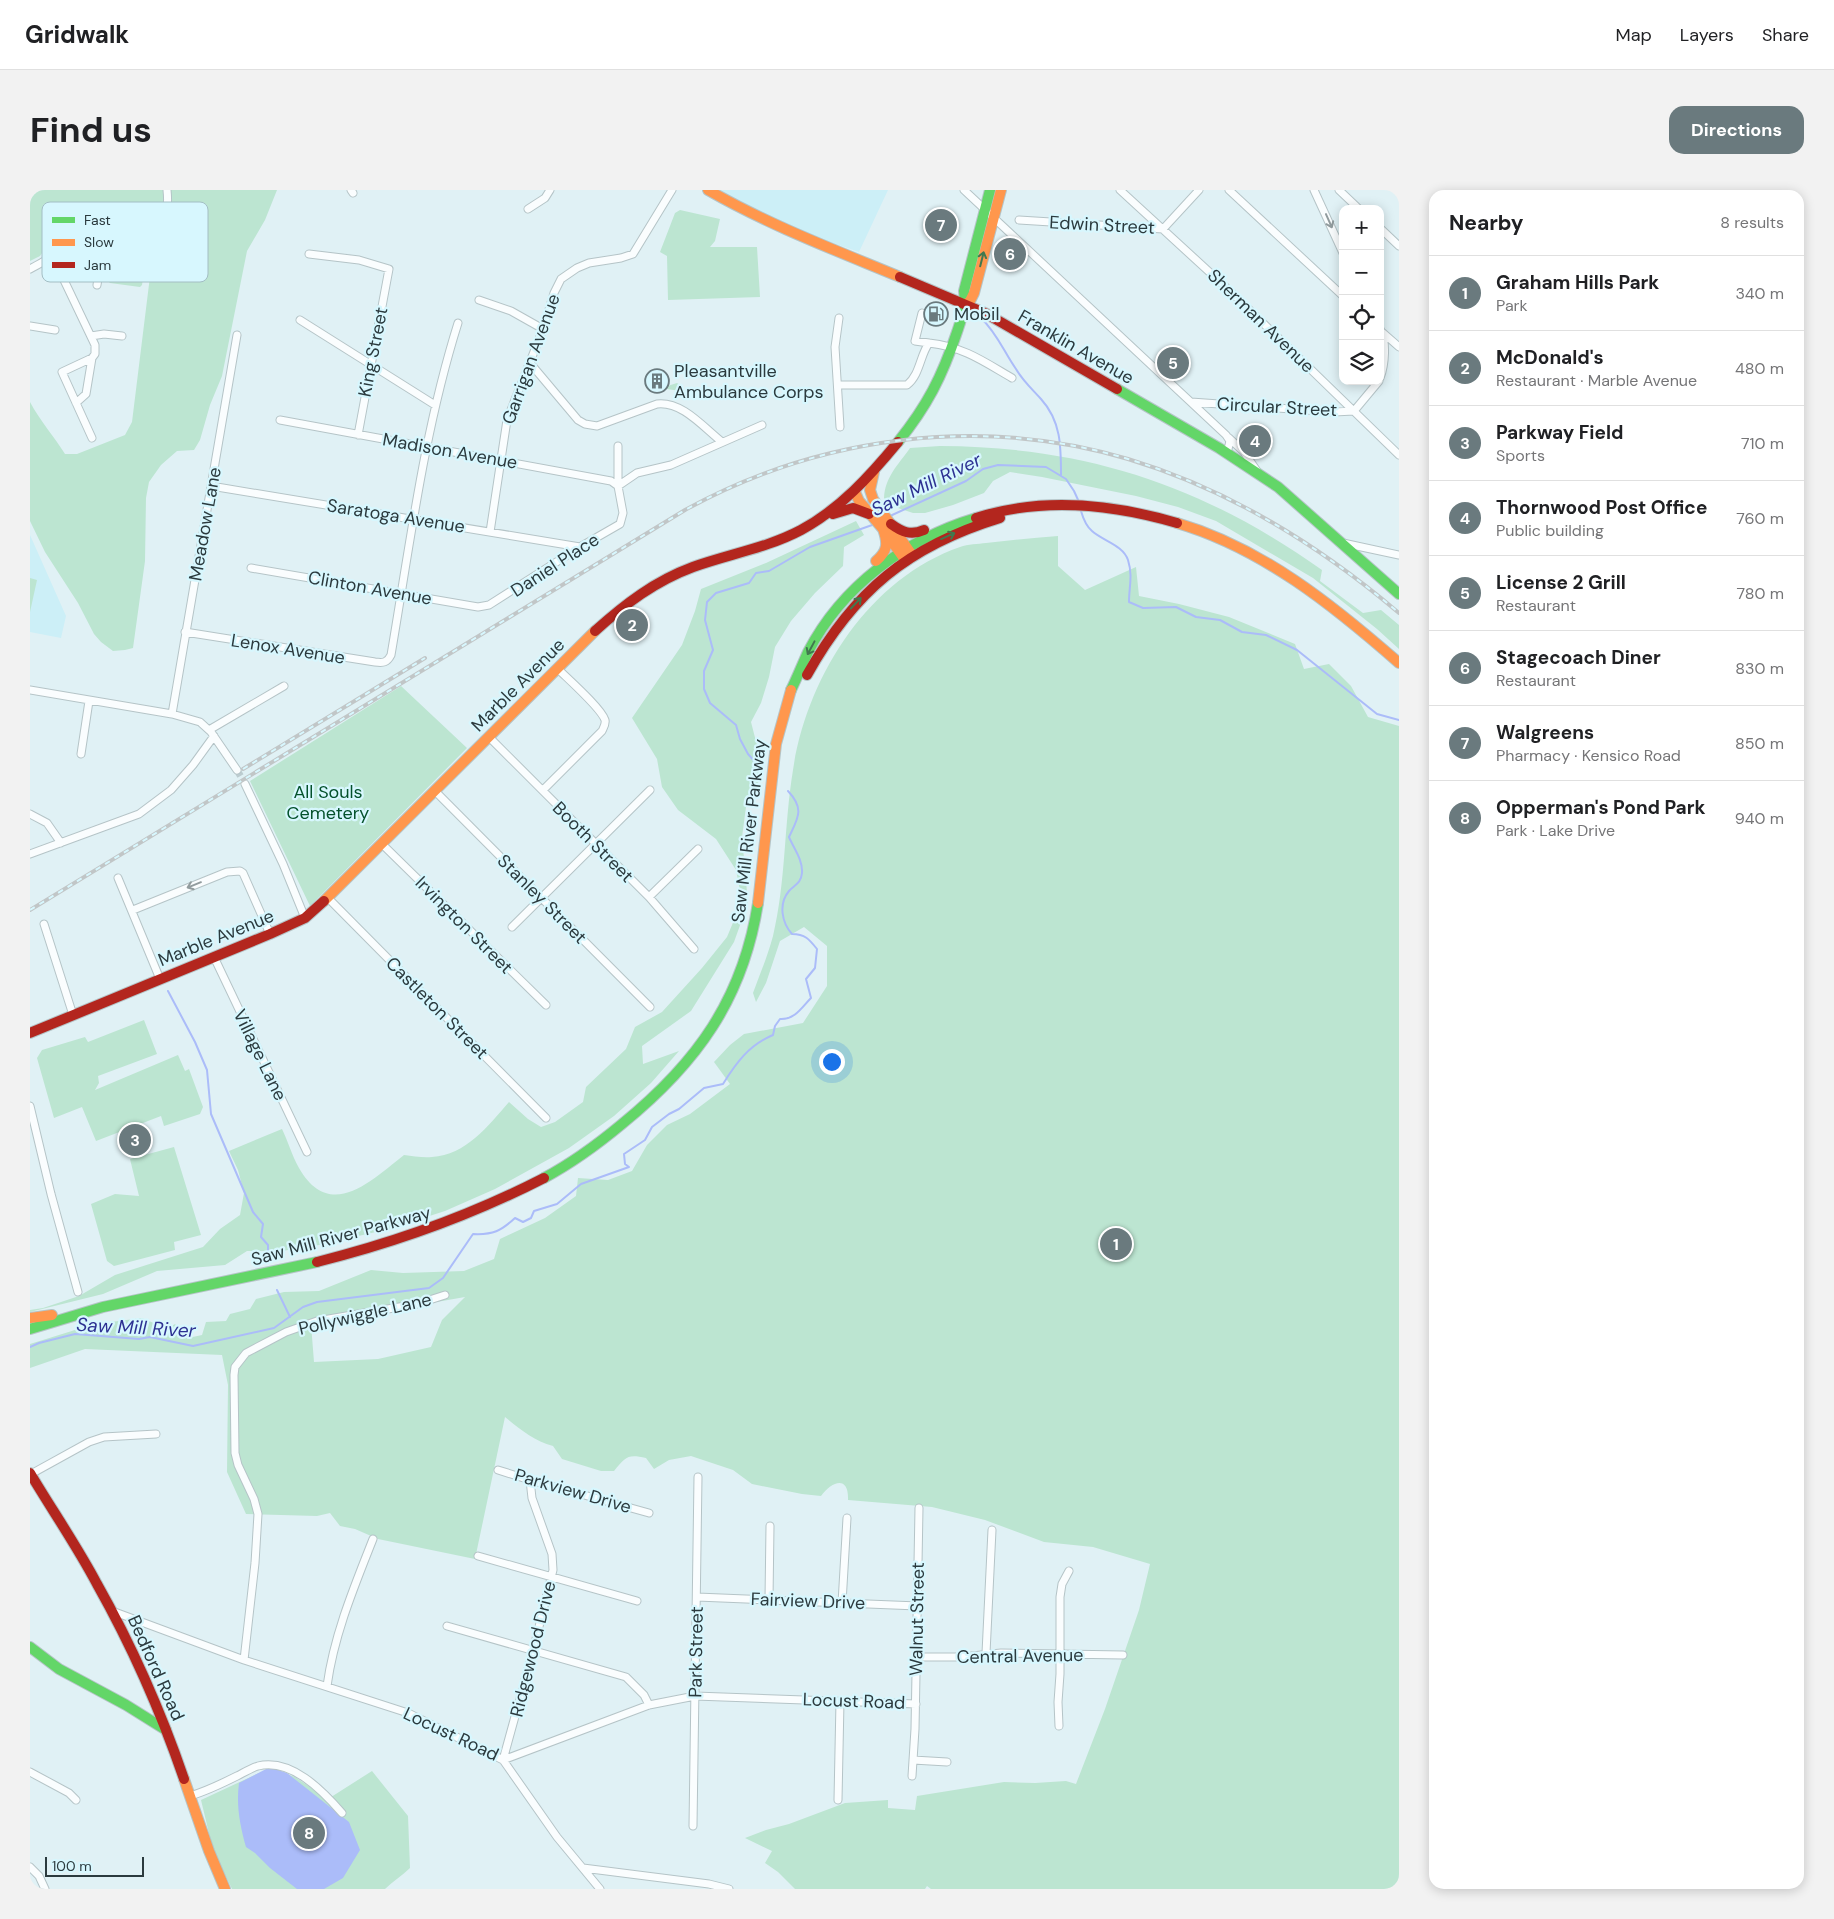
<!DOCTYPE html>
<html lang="en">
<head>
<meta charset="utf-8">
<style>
  body { margin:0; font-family:"DM Sans",sans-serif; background:#f2f2f2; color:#202124 }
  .controls { position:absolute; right:15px; top:15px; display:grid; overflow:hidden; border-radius:10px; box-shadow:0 2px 12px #0003 }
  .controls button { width:45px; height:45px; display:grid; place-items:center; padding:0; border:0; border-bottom:1px solid #e0e0e0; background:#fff; color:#202124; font:25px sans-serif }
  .scale { position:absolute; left:15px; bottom:12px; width:99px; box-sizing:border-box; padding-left:5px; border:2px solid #2b3a3e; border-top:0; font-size:14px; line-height:18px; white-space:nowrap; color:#2b3a3e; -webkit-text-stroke:4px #d7f7fe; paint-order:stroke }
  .you { position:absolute; left:801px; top:871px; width:18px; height:18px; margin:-12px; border:4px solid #fff; border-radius:50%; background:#1a73e8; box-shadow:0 0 0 8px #1a73e833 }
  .badge { display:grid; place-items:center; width:32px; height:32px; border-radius:50%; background:#6a7a7e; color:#fff; font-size:16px; font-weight:700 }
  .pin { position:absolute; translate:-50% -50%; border:2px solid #fff; box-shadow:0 1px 5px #0006 }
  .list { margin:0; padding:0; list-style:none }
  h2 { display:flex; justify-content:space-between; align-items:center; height:65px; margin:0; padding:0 20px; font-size:21px }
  h2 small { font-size:16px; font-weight:400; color:#757577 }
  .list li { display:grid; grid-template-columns:32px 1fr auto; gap:15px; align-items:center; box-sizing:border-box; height:75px; padding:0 20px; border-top:1px solid #e0e0e0 }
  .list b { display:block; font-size:19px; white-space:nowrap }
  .list p { margin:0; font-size:16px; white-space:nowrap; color:#757577 }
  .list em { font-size:16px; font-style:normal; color:#757577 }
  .icon { flex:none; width:28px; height:28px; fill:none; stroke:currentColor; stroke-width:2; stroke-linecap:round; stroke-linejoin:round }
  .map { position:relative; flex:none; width:1369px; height:1699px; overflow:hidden; border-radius:15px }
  header { display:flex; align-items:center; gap:30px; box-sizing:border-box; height:70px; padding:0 25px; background:#fff; border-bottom:1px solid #e0e0e0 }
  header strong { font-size:24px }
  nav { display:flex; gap:28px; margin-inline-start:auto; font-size:18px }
  .intro { display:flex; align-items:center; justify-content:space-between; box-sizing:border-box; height:120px; padding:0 30px }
  h1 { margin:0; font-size:35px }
  .button { padding:12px 22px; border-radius:15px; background:#6a7a7e; color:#fff; font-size:18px; font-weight:700 }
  main { display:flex; gap:30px; padding:0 30px }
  aside { flex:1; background:#fff; border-radius:15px; box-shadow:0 2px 12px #0003 }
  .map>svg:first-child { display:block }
  .built { fill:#cceff7 }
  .green { fill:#bce5d1; fill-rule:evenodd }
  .water { fill:#abbcf9 }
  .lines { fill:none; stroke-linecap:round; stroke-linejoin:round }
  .stream { stroke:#abbcf9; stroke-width:2 }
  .street-tunnel { stroke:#bcccd0; stroke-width:7; stroke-dasharray:7 3.5; stroke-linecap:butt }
  .street-casing { stroke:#b5c4c7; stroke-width:9 }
  .fast-casing { stroke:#b5c4c7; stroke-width:12 }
  .slow-casing { stroke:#b5c4c7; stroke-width:12 }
  .jam-casing { stroke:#b5c4c7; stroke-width:12 }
  .street { stroke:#fafdfe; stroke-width:7 }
  .fast { stroke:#63d668; stroke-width:10 }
  .slow { stroke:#ff974d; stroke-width:10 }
  .jam { stroke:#b3261e; stroke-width:10 }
  .rail-casing { stroke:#c1c6c7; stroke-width:4 }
  .rail { stroke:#d7f7fe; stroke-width:2; stroke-dasharray:5.5; stroke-linecap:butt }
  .oneway { stroke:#929c9e }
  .oneway2 { stroke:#41784f }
  .labels { text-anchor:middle; stroke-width:4.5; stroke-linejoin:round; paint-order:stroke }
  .street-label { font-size:18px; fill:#2b3a3e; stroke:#d7f7fe }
  .poi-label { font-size:18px; fill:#2b3a3e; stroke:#d7f7fe; text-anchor:start }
  .park-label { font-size:18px; fill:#04512b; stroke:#d7f7fe }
  .water-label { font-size:19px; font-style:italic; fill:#2d3192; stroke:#d7f7fe }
  .key { fill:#d7f7fe; stroke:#a3bec4; stroke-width:1 }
  .key-label { font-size:14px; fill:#2b3a3e }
</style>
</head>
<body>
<header>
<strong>Gridwalk</strong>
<nav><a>Map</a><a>Layers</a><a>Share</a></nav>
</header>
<div class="intro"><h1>Find us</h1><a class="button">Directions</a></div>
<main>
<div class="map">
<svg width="1369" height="1699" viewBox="0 0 1369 1699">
  <rect width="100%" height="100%" fill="#e0f1f5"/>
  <path class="built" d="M688,0H858L829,62L763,39Z
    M0,345L36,426L31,448L0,442Z"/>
  <path class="green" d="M0,0H247L235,30L217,61L192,186L180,215L170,250L164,260L147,261L131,275L119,292L116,308L115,371L103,458L95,460L83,461L71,452L64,444L48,413L15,362L0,331V212C10,231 24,246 35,264H47L95,245L102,232L123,62L116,39L104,42L42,33L28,40L10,66L0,71Z
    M650,20L690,29L685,51L680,57H727L730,107L638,110L637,66L630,62L645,23Z
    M85,62L114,67L116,69L112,95L110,97L80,93L78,91L82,64Z
    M647,193L650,195V201L637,199L631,201L628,199Z
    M910,256C1057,257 1172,295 1292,380L1290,391L1333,423L1351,420L1369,435V459L1347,439L1283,388L1186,331L1148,317L1106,306L1012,287L980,282L963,291L954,303L923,315L895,323H883L862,316L854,308C855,287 868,275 880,258Z
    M826,331L834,345L814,357L813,376L785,403L761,431L745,457L739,487L731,513L721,532L731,571L727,601L716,617L712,647L718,713L704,752L661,821L612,856L613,874L649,861L621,893L584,926L539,958L465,999L415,1021L359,1039L289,1055L252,1061H217L195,1075L127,1081L73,1104L0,1122V1120L13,1118L49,1106L85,1085L173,1057L190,1039L210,1025L214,1003L208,980L199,961L252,939C258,951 262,966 269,978C300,1032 341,991 374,965C383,966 393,968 402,967C436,965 458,936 479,912L498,929L511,937L525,932L553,912L556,897L596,859L605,837L632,822L672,778L697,747L712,711L706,680L686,649L648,620L632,597L627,569L602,528L652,455L665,421L671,399L736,373Z
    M1028,346V376L1055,400L1106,377L1109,406L1149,414L1199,427L1265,454L1274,479L1299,474L1321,496L1338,527L1369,536V1699H901L897,1696L895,1699H765L748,1682L735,1673L742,1661L715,1648L736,1640L759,1634L815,1613L858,1610V1618L885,1620L887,1606L974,1592L1005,1593L1036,1591L1046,1594L1075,1519L1109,1420L1120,1374L1063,1357L1014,1352L955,1330L902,1317L818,1310C819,1285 802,1291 791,1306L772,1304L722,1294L703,1280L661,1266L639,1270L624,1279L616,1268C597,1264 596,1267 584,1281H571L532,1269L523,1256C504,1251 490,1239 475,1227L445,1369L348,1349L325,1339L310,1336L300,1323L287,1326L216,1324L197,1282L198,1195L192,1165L55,1159L0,1178V1154L45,1140L81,1132L112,1128L126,1134L130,1143L145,1134L158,1148L172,1145L176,1132L196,1131L200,1124L220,1119L226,1109L254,1102L289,1101L341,1080L373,1083L434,1081L464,1069L470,1049L515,1028L546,1006L548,988L578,990L602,981L617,955L637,935L660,924L700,894L684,872L700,855L714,844L773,833L797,796V756L774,737L750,751L736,793L726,812L723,803C730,784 738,765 743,746C756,692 754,634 763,580C777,487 838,389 930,357C938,354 948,354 956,353C980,350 1004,348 1028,346ZM435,1107L412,1130L401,1157L348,1169L284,1172L281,1134Z
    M0,388L7,390L0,422Z
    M371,496L437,558L280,716L220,591Z
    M114,830L127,864L68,886L69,893L65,900L148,865L155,881L159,879L173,917L170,924L134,936L131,926L66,951L52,917L24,928L7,868L12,860L55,847L58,852Z
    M144,957L171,1045L144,1052L145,1060L84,1076L77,1071L61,1014L85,1004L109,1006L100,969Z
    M246,1580L265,1587L298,1609L342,1581L378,1626L380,1678C372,1686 363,1691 355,1699H202L183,1660L171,1610L229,1583Z"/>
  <path class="water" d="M240,1577L257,1583L319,1632L330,1660L313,1688L294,1699H267L240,1678L225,1663L216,1657C210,1636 206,1615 209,1593Z"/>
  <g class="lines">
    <path class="stream" d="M951,128C967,143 974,162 986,179C993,191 1002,199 1011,209C1031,231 1031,256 1031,285
      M1051,321C1053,328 1056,336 1062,341C1073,351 1093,355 1098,370C1103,386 1099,397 1099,412L1113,418L1146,417L1166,427L1190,430L1212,442L1236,445L1267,460L1347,524L1369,530
      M860,326L936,291L953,279L968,275L1016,277L1036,289L1044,301L1049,312
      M733,581L718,564L710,549L706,535L680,513L674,499V481L683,460L675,430L677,412L686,403L719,393L726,383L739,381L780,357L845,334
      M138,801L165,852L177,880L181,924L223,1022L233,1034L231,1047L238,1055V1069
      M247,1100L260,1127
      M0,1157L9,1153L45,1144L109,1149L120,1147L163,1156L244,1138L273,1117L287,1112L399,1098L413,1088L443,1044C463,1045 471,1041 485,1028L493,1032L501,1028L504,1021L527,1014L551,994L599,977L595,974L594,964L615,950L622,937L639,924L649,919L674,898L693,894C706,873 719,855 743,845L745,836L750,829C765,830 772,817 781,808L776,789L785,778L787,759C779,749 775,744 762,744C752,733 748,714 759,701C764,695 771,694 772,683C773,670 764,659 759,647C768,628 775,619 758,601"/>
    <path class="street-tunnel" d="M207,580L215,594"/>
    <g class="street-casing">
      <path id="street" d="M321,0L323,3
        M934,0L1196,245L1200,251L1197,263
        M1090,0L1200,101L1369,265
        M1199,0L1313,106
        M1284,0L1313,63
        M1309,0L1329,19
        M498,19L515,8L520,0
        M989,30L1133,39L1169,0
        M1350,38L1369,56
        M279,64L329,70L359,79L328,245
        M22,65L65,155V164L62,168L56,204L46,213
        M0,79C7,75 16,71 21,66C33,55 28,44 47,42C87,46 144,63 137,0
        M67,95L75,44
        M449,110L481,121L513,139
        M892,123L885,151L899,153
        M809,128L805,157L810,237
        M270,130L405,215
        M0,136L25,140
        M1350,139C1357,151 1355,175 1350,188
        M1352,142L1369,157
        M61,146L74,144L92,146
        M62,168L32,182L62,248
        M500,173L548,230L555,234L567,236L627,214C652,211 673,237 692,252
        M809,195H877C890,185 890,165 899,153C934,157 953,171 982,188
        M1161,212L1304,222L1324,221L1349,191
        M250,230L581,291L588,296L607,283L641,275L732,235
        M1199,248L1214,262L1227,281
        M181,296L550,357
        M460,342L477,230L513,139L524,103L531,89L547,78L559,73L591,68L603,64L642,0
        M1313,353L1369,365
        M221,378L448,417L459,415L550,357L590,334L593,323L588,296V256
        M155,442L345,472C353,473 357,473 361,465C380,354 394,241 428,133
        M0,500L142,524L170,532L181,542L207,580
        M142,524L207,145
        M179,540L254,496
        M459,547L619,707L664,759
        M51,564L59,511
        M215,594L253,674L275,728
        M513,600L572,541C574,537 576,534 575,530C571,518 538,489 528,479
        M405,601L620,817
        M0,624L17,633L31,653
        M352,654L516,815
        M0,664L109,624L141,600L163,575L184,546
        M88,688L130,789
        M619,707L668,659
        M298,708L516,928
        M103,720L197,682L210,681L213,683L240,744
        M14,734L43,825
        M482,737L620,600
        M184,767L277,962
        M0,916L21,1004L48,1102
        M468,1280L500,1290L619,1323
        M1,1284L59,1252L74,1247L126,1244
        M448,1366L607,1411
        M667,1407L888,1416
        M739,1409L740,1336
        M812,1413L817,1328
        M82,1421L214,1470L378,1523L473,1570L619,1515L665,1506L886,1514
        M417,1436L596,1487L614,1505L619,1515
        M956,1463L962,1340
        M887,1467H932L971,1463L1093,1465
        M214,1470L225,1373L228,1324L224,1309L208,1275L205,1263L204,1185L205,1177L216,1163L256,1142L287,1131L387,1114L415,1105
        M297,1496C304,1445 324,1397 343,1349
        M1029,1536L1028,1512L1030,1484V1407L1032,1394L1039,1381
        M473,1570L503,1461L523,1380L522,1364L502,1308L500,1290
        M473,1570L527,1647L570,1699
        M883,1570L917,1572
        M0,1582L39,1603L46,1610
        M882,1586L885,1539L889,1318
        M160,1606C177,1601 191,1594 207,1586C213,1583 221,1578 228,1576C261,1568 292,1600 312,1623
        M808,1610L810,1511
        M663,1636L668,1287
        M0,1677L9,1686L15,1699
        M553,1678L679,1694L699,1699"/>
    </g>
    <g class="fast-casing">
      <path id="fast" d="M1087,199L1189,258L1248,297L1369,404
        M868,252C897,216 912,187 927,142C932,127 936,117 934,101L960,0
        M761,500C767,488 772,475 778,462C812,396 876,349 946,328
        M514,988C542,973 568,954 592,934C667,873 713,809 728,713
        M0,1139L73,1117L287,1072
        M0,1457L29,1479L96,1515L136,1540"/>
    </g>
    <g class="slow-casing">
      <path id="slow" d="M678,0C739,35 805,60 870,87
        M936,114L940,111L944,103L971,0
        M844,282L840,300L843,309L880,362
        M825,302L829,311L853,339L873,367
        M1147,333C1232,358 1303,415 1369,473
        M846,371C858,361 858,353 853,339
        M294,711L565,441
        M728,713L746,554L761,500
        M0,1128L22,1125
        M154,1589L179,1661L195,1699"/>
    </g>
    <g class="jam-casing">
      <path id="jam" d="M870,87L955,123L1087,199
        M803,324L823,318L839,324
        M946,328C1011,307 1082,314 1147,333
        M861,334C872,342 881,346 894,340
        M565,441C595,414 625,391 663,377C699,364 737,358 771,340C810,319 840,286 868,252
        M777,485C824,401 878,356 970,328
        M0,843L240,744L275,728L294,711
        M287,1072C367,1052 440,1026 514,988
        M0,1283C22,1320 47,1356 67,1394C102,1456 131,1522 154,1589"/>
    </g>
    <use href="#street" class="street"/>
    <use href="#fast" class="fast"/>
    <use href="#slow" class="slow"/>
    <use href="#jam" class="jam"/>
    <g class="rail-casing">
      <path id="rail" d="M213,579L395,468
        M0,720L655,320C789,246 951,225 1098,269C1198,299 1290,356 1369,423"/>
    </g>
    <use href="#rail" class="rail"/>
  </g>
  <defs><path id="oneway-shaft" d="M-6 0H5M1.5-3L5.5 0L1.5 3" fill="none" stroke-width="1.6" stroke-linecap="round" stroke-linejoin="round" transform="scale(1.25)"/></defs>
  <g class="oneway">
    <use href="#oneway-shaft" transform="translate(1299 31) rotate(66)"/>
    <use href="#oneway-shaft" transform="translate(164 695) rotate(158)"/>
  </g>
  <g class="oneway2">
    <use href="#oneway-shaft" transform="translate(952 69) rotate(-76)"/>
    <use href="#oneway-shaft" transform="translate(918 346) rotate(-24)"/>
    <use href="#oneway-shaft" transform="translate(826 413) rotate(-47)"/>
    <use href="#oneway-shaft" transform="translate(781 458) rotate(118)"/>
  </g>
  <defs>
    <g id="fuel-ring" transform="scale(1.25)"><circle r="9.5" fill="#d7f7fe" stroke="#6a7a7e" stroke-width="1.5"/><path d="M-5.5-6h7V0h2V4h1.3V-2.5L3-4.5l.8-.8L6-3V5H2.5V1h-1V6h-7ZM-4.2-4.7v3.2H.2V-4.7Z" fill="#6a7a7e"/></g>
    <g id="building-ring" transform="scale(1.25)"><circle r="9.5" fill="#d7f7fe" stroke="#6a7a7e" stroke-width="1.5"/><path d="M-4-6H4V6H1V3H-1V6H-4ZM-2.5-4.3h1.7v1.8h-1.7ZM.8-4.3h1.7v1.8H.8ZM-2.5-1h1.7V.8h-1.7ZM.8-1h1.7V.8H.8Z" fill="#6a7a7e"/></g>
  </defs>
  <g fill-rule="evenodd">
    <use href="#fuel-ring" x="906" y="124"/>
    <use href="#building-ring" x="627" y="191"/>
  </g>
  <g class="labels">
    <g class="street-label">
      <text transform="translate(1072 35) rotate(3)" y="6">Edwin Street</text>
      <text transform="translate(1231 131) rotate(44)" y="6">Sherman Avenue</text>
      <text transform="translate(1046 157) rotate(30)" y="6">Franklin Avenue</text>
      <text transform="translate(343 162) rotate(-79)" y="6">King Street</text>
      <text transform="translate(501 169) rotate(-70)" y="6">Garrigan Avenue</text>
      <text transform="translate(1247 217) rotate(3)" y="6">Circular Street</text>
      <text transform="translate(420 261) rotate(10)" y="6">Madison Avenue</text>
      <text transform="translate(366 326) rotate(9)" y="6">Saratoga Avenue</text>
      <text transform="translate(175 334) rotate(-80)" y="6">Meadow Lane</text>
      <text transform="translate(525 375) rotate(-33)" y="6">Daniel Place</text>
      <text transform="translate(340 398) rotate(10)" y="6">Clinton Avenue</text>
      <text transform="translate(258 459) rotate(9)" y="6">Lenox Avenue</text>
      <text transform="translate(488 495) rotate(-45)" y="6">Marble Avenue</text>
      <text transform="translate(719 641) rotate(-83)" y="6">Saw Mill River Parkway</text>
      <text transform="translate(563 652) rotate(45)" y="6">Booth Street</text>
      <text transform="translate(512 709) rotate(45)" y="6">Stanley Street</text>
      <text transform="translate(434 735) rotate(45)" y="6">Irvington Street</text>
      <text transform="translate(186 748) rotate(-22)" y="6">Marble Avenue</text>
      <text transform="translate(407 818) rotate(45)" y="6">Castleton Street</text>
      <text transform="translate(230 865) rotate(64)" y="6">Village Lane</text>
      <text transform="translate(311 1046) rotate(-15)" y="6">Saw Mill River Parkway</text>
      <text transform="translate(335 1124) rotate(-13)" y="6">Pollywiggle Lane</text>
      <text transform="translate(543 1301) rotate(16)" y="6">Parkview Drive</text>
      <text transform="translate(778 1411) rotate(2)" y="6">Fairview Drive</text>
      <text transform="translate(887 1429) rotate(-89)" y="6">Walnut Street</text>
      <text transform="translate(503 1459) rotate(-76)" y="6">Ridgewood Drive</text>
      <text transform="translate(666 1462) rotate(-89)" y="6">Park Street</text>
      <text transform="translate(990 1466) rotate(-1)" y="6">Central Avenue</text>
      <text transform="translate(126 1478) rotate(66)" y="6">Bedford Road</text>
      <text transform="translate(824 1511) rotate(2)" y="6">Locust Road</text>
      <text transform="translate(421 1544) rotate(25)" y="6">Locust Road</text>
    </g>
    <g class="poi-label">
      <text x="924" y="130">Mobil</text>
      <text x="644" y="187">Pleasantville<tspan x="644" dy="21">Ambulance Corps</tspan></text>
    </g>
    <g class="park-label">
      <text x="298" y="608">All Souls<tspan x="298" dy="21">Cemetery</tspan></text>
    </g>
    <g class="water-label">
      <text transform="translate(896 294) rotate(-26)" y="7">Saw Mill River</text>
      <text transform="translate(106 1137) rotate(3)" y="7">Saw Mill River</text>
    </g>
  </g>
  <rect x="12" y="12" width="166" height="80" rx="8" class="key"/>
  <rect x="22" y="27" width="23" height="6" fill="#63d668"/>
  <rect x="22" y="49" width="23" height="7" fill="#ff974d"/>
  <rect x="22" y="72" width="23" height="6" fill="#b3261e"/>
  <g class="key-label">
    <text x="54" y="35">Fast</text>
    <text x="54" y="57">Slow</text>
    <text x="54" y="80">Jam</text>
  </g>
</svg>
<div class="controls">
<button>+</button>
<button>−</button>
<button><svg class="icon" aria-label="locate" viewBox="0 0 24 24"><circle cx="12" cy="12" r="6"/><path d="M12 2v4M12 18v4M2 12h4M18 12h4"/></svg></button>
<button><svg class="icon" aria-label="layers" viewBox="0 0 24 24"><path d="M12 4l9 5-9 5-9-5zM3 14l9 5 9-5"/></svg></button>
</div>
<div class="scale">100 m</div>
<div class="you"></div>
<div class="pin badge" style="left:1086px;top:1054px">1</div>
<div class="pin badge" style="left:602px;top:435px">2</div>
<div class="pin badge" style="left:105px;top:950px">3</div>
<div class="pin badge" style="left:1225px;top:251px">4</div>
<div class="pin badge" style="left:1143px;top:173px">5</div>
<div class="pin badge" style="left:980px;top:64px">6</div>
<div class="pin badge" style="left:911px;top:35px">7</div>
<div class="pin badge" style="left:279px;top:1643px">8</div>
</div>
<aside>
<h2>Nearby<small>8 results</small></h2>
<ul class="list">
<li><span class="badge">1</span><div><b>Graham Hills Park</b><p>Park</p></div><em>340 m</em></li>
<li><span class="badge">2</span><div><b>McDonald's</b><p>Restaurant · Marble Avenue</p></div><em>480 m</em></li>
<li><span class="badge">3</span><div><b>Parkway Field</b><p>Sports</p></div><em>710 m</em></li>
<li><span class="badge">4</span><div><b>Thornwood Post Office</b><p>Public building</p></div><em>760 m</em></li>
<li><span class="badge">5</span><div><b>License 2 Grill</b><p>Restaurant</p></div><em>780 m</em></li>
<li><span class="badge">6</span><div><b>Stagecoach Diner</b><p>Restaurant</p></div><em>830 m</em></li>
<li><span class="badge">7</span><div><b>Walgreens</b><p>Pharmacy · Kensico Road</p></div><em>850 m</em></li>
<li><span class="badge">8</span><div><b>Opperman's Pond Park</b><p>Park · Lake Drive</p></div><em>940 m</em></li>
</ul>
</aside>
</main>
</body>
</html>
